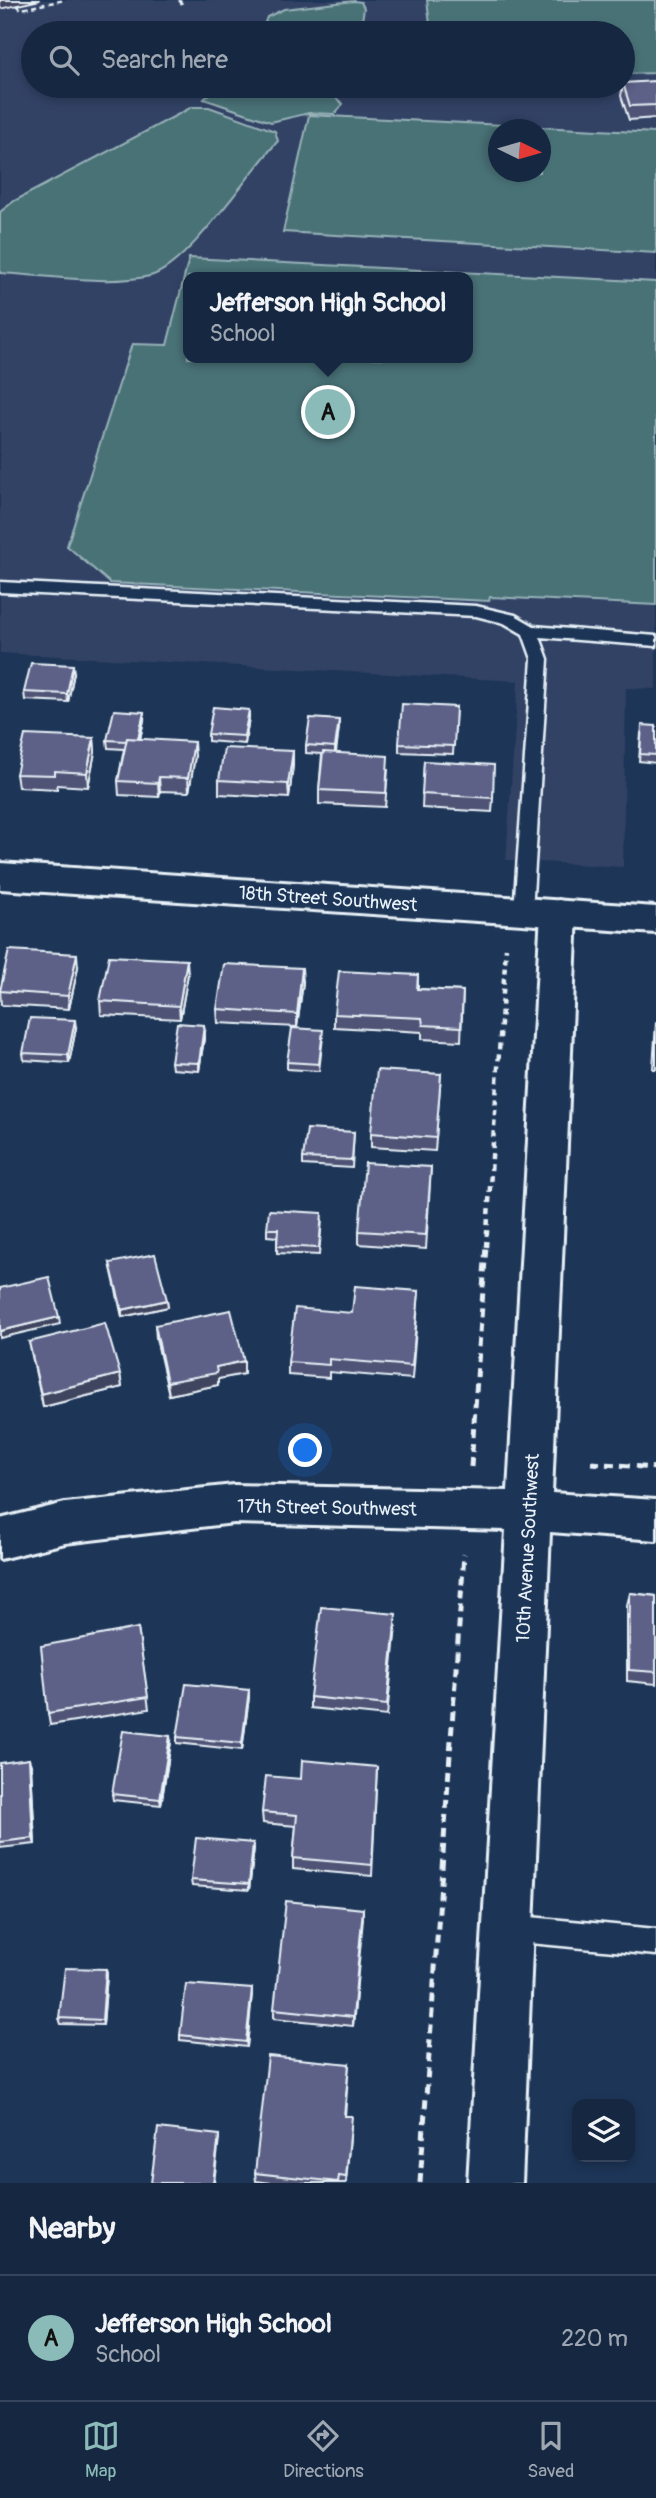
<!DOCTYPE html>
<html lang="en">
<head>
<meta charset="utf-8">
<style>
  body { margin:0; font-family:Pangolin,sans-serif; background:#1f3048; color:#f1f3f6 }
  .controls { position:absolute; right:21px; bottom:21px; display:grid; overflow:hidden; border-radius:14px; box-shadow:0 4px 10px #0003 }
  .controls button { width:63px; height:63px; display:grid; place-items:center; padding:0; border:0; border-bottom:2px solid #35445a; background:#162841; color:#f1f3f6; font:35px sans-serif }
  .compass { position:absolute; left:488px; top:119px; width:63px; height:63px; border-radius:50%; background:#162841; box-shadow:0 4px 10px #0003; rotate:95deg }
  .you { position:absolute; left:306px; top:1451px; width:24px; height:24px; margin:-18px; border:5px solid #fff; border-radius:50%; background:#1a73e8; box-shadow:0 0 0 10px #1a73e833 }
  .badge { display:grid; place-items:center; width:46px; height:46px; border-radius:50%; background:#8bbbb9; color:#111; font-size:23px; font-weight:700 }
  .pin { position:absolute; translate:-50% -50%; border:4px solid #fff; box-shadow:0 2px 7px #0006 }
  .popup { position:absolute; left:183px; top:272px; width:290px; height:91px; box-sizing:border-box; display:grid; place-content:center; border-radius:14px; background:#162841; filter:drop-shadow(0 2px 5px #0005); font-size:23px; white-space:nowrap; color:#9ea6b1 }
  .popup b { font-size:26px; color:#f1f3f6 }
  .popup::after { content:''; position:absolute; left:50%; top:100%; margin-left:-14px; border:14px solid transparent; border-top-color:#162841 }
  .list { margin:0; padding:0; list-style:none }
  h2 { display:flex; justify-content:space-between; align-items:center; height:91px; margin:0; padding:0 28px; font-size:30px }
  h2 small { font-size:23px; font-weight:400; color:#9ea6b1 }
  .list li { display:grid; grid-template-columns:46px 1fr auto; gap:21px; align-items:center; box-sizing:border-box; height:126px; padding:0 28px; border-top:2px solid #35445a }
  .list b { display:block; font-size:26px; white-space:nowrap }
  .list p { margin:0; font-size:23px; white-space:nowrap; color:#9ea6b1 }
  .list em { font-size:23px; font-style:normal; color:#9ea6b1 }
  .icon { flex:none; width:38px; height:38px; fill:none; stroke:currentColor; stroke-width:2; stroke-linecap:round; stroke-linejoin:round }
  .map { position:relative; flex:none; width:656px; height:2183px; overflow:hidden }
  .search { position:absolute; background:#162841; box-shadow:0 4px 10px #0003; left:21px; right:21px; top:21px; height:77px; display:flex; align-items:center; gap:18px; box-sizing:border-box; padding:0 24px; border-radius:38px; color:#9ea6b1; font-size:26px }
  .sheet { height:217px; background:#162841 }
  nav { display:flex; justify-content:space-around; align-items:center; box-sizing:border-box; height:98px; border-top:2px solid #35445a; background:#162841; font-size:19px; color:#9ea6b1 }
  nav a { display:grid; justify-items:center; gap:4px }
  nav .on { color:#8bbbb9 }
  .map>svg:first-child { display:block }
  .built { fill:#304265; fill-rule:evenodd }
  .green { fill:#497277; stroke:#98b2b8; stroke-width:2; fill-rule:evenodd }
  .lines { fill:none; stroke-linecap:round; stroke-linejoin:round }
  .service-casing { stroke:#e8f1f8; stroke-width:5 }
  .minor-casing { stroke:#e8f1f8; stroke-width:6 }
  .tertiary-casing { stroke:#e8f1f8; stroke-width:6 }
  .path-far2 { stroke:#e8f1f8; stroke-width:2.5; stroke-dasharray:5 3.5; stroke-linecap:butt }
  .path-far1 { stroke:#e8f1f8; stroke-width:4.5; stroke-dasharray:6 5; stroke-linecap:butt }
  .path { stroke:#e8f1f8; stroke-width:5; stroke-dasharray:9 6; stroke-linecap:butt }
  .service { fill:#1d3557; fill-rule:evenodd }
  .minor { fill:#1d3557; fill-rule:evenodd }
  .tertiary { fill:#1d3557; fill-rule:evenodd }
  .wall { fill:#505374; stroke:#e8f1f8; stroke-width:2 }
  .shaded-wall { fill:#41445e; stroke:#e8f1f8; stroke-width:2 }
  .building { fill:#5d6187; stroke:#e8f1f8; stroke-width:2 }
  .labels { text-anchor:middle; stroke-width:5; stroke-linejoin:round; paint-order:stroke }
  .street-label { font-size:19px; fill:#e8f1f8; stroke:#1d3557 }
</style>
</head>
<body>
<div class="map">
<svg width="656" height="2183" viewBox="0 0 656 2183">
  <rect width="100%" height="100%" fill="#1d3557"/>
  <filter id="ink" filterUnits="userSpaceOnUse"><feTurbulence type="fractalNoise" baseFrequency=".0143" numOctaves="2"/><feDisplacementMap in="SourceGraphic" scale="14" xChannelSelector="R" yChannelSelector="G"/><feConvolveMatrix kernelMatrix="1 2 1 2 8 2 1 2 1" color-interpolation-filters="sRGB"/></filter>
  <g filter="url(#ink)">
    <path class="built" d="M0,0H656V689L626,688L623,867L506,860L518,681L0,653ZM33,33H623V86H33ZM498,130H540V172H498ZM188,277H468V358H188Z"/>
    <path class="green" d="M427,0H656V73L623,74V33H431Z
      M354,1L361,2L364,8L360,33H261L267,17L284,9Z
      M218,86H335L331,94L343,104L335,114L309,113L271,122L204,99Z
      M192,107H209L275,131L278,141C249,172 187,267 150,276C109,286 43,275 0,273V212L14,201Z
      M309,115L656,133V253L283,232ZM498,130H540V172H498Z
      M189,258L656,282V605L490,597L489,601L110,583L67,546L132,344L167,345ZM468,277V358H188V277Z"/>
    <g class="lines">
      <g class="service-casing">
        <path id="service" d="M0,582L476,606L515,615L534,626L656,636V646L540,637L548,659L532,911L529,916H517L514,911L532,659L523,634L504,623L476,616L0,592Z
          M509,1915L656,1929V1955L509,1941L500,1937L496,1928L500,1919Z"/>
      </g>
      <g class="minor-casing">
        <path id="minor" d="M559,900L572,904L577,913L552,1493L656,1500V1540L550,1532L522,2183H468L506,1530L234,1523L65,1543L0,1559V1519L65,1503L234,1485L508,1491L541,913L546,904Z"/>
      </g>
      <g class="tertiary-casing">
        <path id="tertiary" d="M0,863L656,907V933L0,889Z"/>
      </g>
      <path class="path-far2" d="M179,0L182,4
        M17,5L21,9L65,0"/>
      <path class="path-far1" d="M486,1247L506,948"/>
      <path class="path" d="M591,1463L656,1468
        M471,1467L486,1245
        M420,2183L464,1554"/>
      <use href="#service" class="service"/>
      <use href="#minor" class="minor"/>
      <use href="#tertiary" class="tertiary"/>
    </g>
    <path class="wall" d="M656,81V118L629,120L621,96L623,84Z
      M74,673L68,702L25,700L24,692Z
      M456,707L453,754L399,752V744Z
      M249,717L245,744L208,741V734Z
      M144,720L140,739L195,756L189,792L160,791L159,797L119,795L118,781L124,749L108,748L107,740Z
      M656,726V763L639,761L641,733Z
      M339,727L336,753L388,770L385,807L319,804V790L322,754L306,753V745Z
      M94,738L95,752L88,787L57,785V789L18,787L16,774Z
      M293,751V765L289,798L219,794V780Z
      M424,761L493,798L492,812L422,808Z
      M78,967L69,1009L1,1005L0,988Z
      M188,974L180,1019L101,1015L100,1001Z
      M418,975V989L463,991L461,1041L422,1039V1032L334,1027V1014Z
      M303,982L297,1027L218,1023L217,1009Z
      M656,1022V1069H653Z
      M76,1028L69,1063L24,1060L23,1053Z
      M205,1032L199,1071L172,1069L171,1062Z
      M323,1037L319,1071L287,1069V1062Z
      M441,1074L435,1151L371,1147V1133Z
      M354,1132L352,1168L303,1165V1158Z
      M431,1167L426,1249L359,1244V1231Z
      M322,1220L319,1255L277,1253V1237L267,1236V1229Z
      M110,1263L167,1300L168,1307L122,1317Z
      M419,1291L412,1379L329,1372V1378L288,1375V1362L352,1313Z
      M155,1325L244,1361V1374L218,1379V1385L169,1395L156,1338Z
      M29,1342L120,1374L122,1387L43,1407Z
      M630,1593L656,1596V1684L627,1681V1605Z
      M396,1626L387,1716L310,1708V1697Z
      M138,1628L149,1709L50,1725L48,1713Z
      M249,1690V1697L242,1750L177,1743V1737Z
      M171,1742L161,1805L113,1800L112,1794Z
      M0,1763L31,1765L35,1844L0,1848Z
      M377,1767L372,1876L293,1869V1858L296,1826L263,1823L262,1812L301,1779Z
      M253,1843L254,1848L249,1890L192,1886L191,1880Z
      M363,1909L353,2026L274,2018V2009Z
      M106,1969L107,1975L103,2025L61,2024L59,2018Z
      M252,1989L247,2047L180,2040V2035Z
      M349,2064L345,2116L351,2125L346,2183H271L256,2181L255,2173Z"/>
    <path class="shaded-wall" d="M0,0H40L0,9Z
      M73,665L74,673L68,702L67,694Z
      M249,710V717L245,744L244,736Z
      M144,712V720L138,749V742Z
      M339,720V727L335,755V747Z
      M94,738L95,752L88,787L87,773Z
      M194,742L195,756L189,792L188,778Z
      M293,751V765L289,798L288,784Z
      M159,777L160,791L159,797L158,783Z
      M77,954L78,967L69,1009L68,996Z
      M187,960L188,974L180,1019L179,1006Z
      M302,968L303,982L297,1027V1014Z
      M75,1020L76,1028L69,1063L68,1055Z
      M204,1025L205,1032L199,1071V1063Z
      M167,1300L168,1307L122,1317V1310Z
      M59,1317L60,1324L0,1338V1331Z
      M244,1361V1374L218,1379V1385L169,1395L167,1382L216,1367Z
      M120,1374L122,1387L43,1407L41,1394Z
      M249,1690V1697L242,1750V1743Z
      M170,1736L171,1742L161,1805L160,1799Z
      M29,1759L31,1765L35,1844L33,1838Z
      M253,1843L254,1848L249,1890V1884Z
      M363,1909V1919L353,2026V2017Z
      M106,1969L107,1975L103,2025L102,2020Z
      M252,1989V1995L247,2047L246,2042Z
      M219,2135V2139L214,2183H213Z"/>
    <path class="building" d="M656,81V105L630,106L623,83Z
      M31,663L73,665L67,694L24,692Z
      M402,704L456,707L454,746L399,744Z
      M213,707L249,710L244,736L208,734Z
      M114,710L144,712L138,739L127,738L126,741L107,740Z
      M310,718L339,720L335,747L306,745Z
      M642,725L656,726V755L640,754Z
      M25,735L94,738L87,773L55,771V775L16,774Z
      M127,738L194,742L188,778L159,777L158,783L118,781Z
      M224,748L293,751L288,784L219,780Z
      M323,752L388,756L386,793L319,790Z
      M424,761L494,765L493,798L422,794Z
      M9,950L77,954L68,996L0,991Z
      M109,956L187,960L179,1006L100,1001Z
      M224,964L302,968L297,1014L217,1009Z
      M339,971L418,975L417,989L463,991L461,1027L423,1025L422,1018L334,1014Z
      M30,1018L75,1020L68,1055L23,1053Z
      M177,1023L204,1025L199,1063L171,1062Z
      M292,1028L323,1030L319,1064L287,1062Z
      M377,1070L441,1074L436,1138L371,1133Z
      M307,1129L354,1132L352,1160L303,1158Z
      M365,1163L431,1167L426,1235L359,1231Z
      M269,1210L322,1213L319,1248L277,1246L278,1229H267Z
      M155,1254L167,1300L122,1310L110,1263Z
      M49,1277L59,1317L0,1331V1288Z
      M355,1286L419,1291L412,1366L329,1359V1365L288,1362L295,1308L352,1313Z
      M231,1310L244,1361L216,1367L217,1373L167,1382L155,1325Z
      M105,1323L120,1374L41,1394L29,1342Z
      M630,1593L656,1596V1672L629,1670Z
      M321,1607L396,1614L387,1705L310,1697Z
      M138,1628L148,1697L48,1713L41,1646Z
      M186,1684L249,1690L242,1743L177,1737Z
      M123,1731L170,1736L160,1799L112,1794Z
      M29,1759L33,1838L0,1842V1763Z
      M302,1760L377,1767L372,1865L293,1858L297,1815L262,1812L266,1776L301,1779Z
      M196,1838L253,1843L249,1884L191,1880Z
      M286,1901L363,1909L353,2017L274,2009Z
      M65,1968L106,1969L102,2020L59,2018Z
      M186,1984L252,1989L246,2042L180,2035Z
      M268,2056L349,2064L344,2116H352L346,2177L339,2176L338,2182L255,2173Z
      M158,2128L219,2135L213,2183H151Z"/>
  </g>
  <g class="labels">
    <g class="street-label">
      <text transform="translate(328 898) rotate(4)" y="7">18th Street Southwest</text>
      <text transform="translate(327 1507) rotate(1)" y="7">17th Street Southwest</text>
      <text transform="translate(527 1548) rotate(-87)" y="7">10th Avenue Southwest</text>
    </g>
  </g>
</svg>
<div class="controls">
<button><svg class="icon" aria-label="layers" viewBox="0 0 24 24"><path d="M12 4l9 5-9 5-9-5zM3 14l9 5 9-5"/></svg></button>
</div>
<svg class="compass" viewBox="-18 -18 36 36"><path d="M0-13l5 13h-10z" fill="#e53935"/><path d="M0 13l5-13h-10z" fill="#9ea6b1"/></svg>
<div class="you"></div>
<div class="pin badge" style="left:328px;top:412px">A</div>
<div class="popup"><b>Jefferson High School</b>School</div>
<div class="search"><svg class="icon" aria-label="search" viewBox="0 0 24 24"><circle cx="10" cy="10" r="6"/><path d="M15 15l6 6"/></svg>Search here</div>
</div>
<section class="sheet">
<h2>Nearby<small></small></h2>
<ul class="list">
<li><span class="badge">A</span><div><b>Jefferson High School</b><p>School</p></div><em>220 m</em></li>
</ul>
</section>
<nav>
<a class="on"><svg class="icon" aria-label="map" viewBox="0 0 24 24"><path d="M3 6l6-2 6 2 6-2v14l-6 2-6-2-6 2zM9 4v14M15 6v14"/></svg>Map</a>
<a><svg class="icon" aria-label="directions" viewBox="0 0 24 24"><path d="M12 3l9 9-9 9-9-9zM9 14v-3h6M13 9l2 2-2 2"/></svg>Directions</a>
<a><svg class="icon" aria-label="saved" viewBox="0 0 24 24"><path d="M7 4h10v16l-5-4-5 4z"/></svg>Saved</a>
</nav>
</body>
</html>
